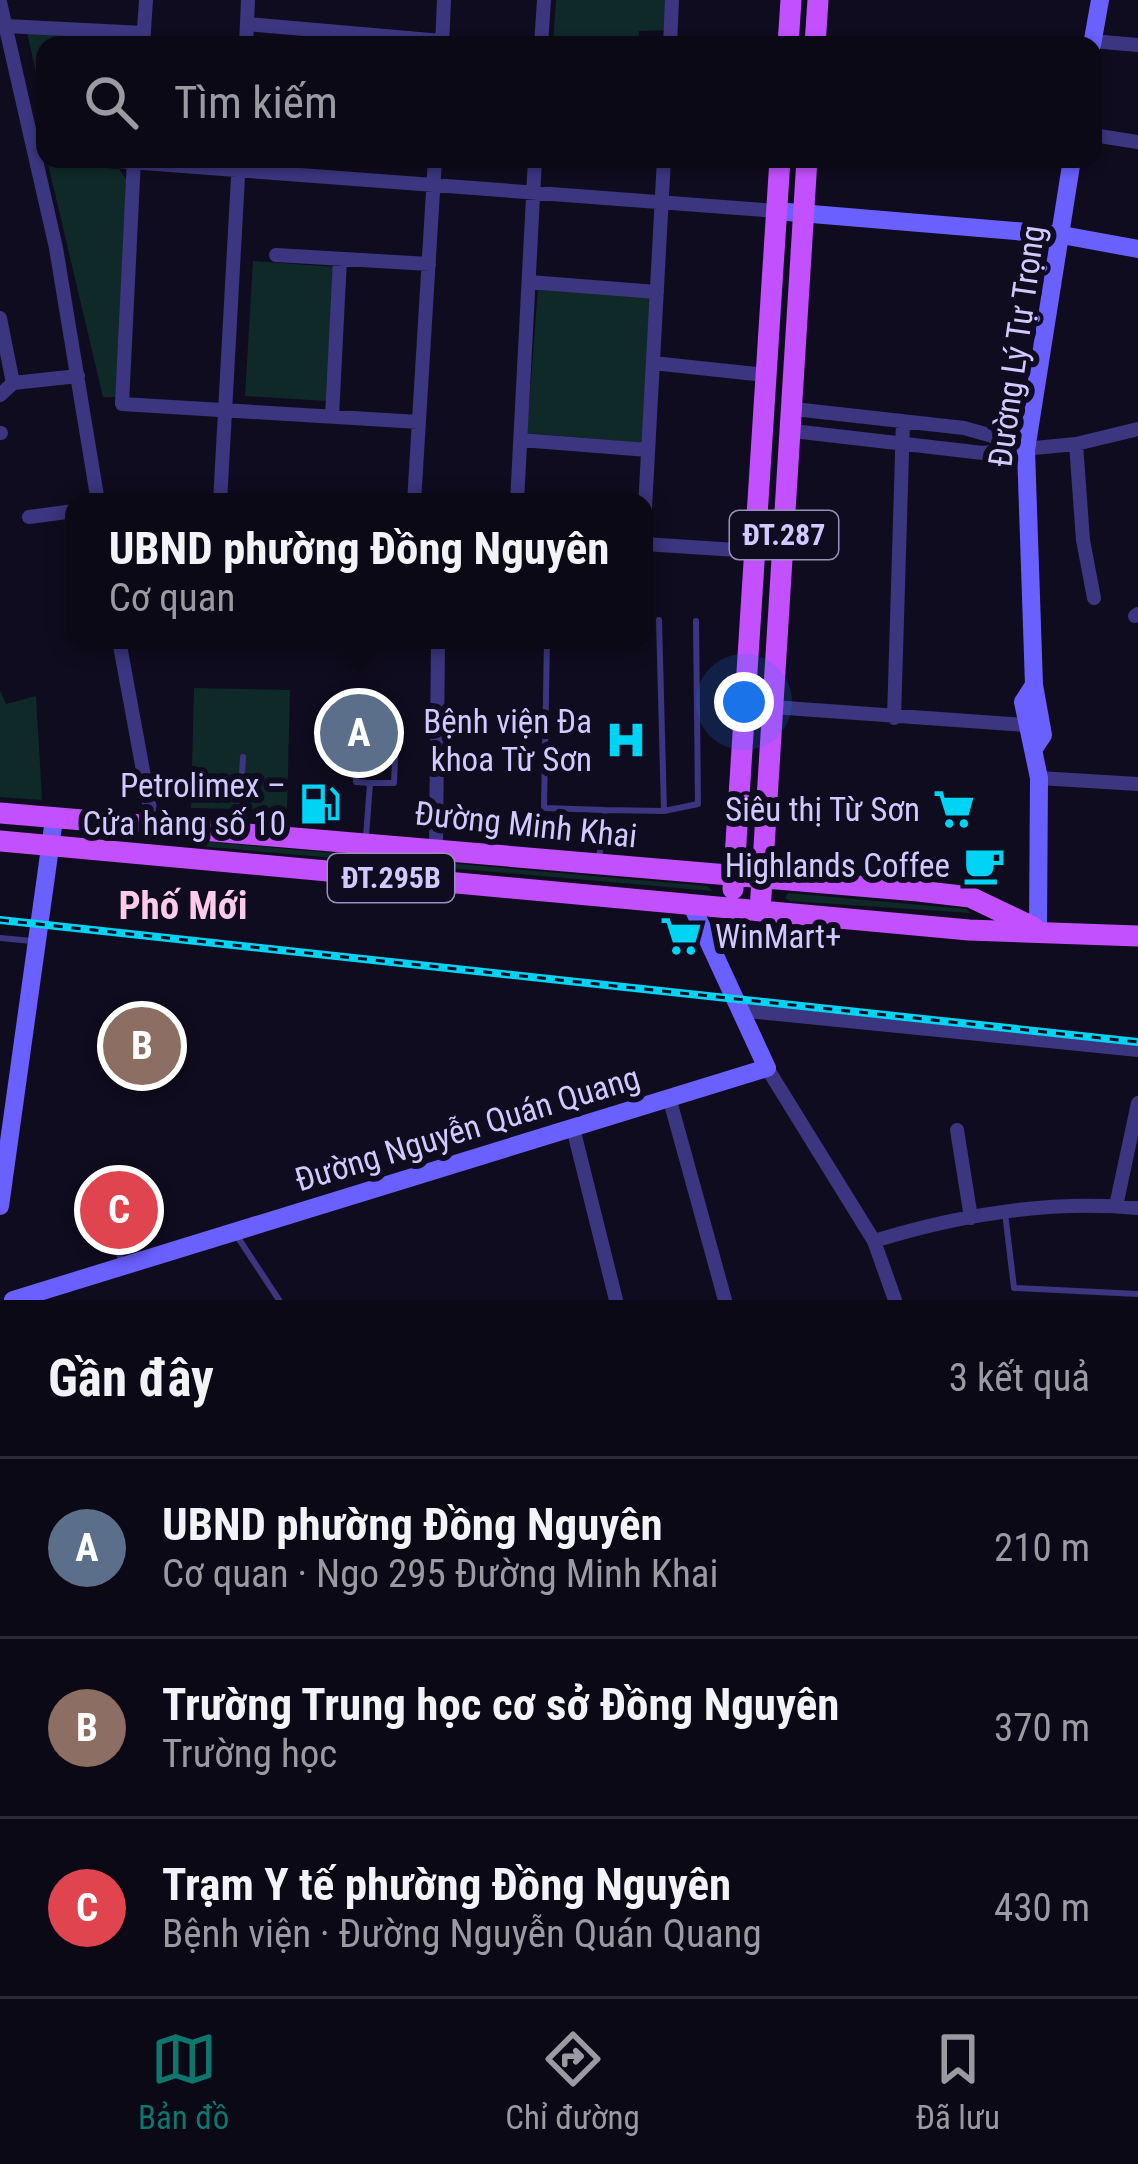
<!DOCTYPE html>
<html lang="vi">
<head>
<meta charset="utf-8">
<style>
  body { margin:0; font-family:"Roboto Condensed",sans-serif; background:#1a1724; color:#f1f3f6 }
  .you { position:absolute; left:744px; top:702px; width:42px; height:42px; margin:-30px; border:9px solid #fff; border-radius:50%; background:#1a73e8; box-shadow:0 0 0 18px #1a73e833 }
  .badge { display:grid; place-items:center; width:78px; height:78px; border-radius:50%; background:#0f766e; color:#fff; font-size:39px; font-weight:700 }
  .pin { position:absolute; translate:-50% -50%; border:6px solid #fff; box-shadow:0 3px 12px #0006 }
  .popup { position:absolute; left:65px; top:493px; width:588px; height:156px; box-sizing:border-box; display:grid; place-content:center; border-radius:24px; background:#0c0917; filter:drop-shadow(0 3px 9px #0005); font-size:39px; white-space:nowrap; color:#9a9aa1 }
  .popup b { font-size:45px; color:#f1f3f6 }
  .popup::after { content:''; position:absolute; left:50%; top:100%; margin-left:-24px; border:24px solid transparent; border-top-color:#0c0917 }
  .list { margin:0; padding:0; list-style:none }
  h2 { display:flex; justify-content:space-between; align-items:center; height:156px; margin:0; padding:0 48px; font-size:51px }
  h2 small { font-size:39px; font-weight:400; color:#9a9aa1 }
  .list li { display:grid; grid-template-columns:78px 1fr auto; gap:36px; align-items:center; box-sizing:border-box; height:180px; padding:0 48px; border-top:3px solid #2c2a36 }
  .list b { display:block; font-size:45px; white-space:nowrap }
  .list p { margin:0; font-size:39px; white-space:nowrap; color:#9a9aa1 }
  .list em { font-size:39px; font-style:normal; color:#9a9aa1 }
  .icon { flex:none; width:66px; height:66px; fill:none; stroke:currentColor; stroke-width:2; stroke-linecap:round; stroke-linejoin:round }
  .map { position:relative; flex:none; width:1138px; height:1300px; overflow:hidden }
  .search { position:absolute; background:#0c0917; box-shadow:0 3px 9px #0004; left:36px; right:36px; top:36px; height:132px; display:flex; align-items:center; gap:30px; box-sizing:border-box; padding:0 42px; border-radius:24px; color:#9a9aa1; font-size:45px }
  .sheet { height:696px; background:#0c0917 }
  nav { display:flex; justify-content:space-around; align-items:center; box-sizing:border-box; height:168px; border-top:3px solid #2c2a36; background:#0c0917; font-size:33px; color:#9a9aa1 }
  nav a { display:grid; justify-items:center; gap:6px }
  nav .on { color:#0f766e }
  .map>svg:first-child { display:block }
  .green { fill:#0f2929 }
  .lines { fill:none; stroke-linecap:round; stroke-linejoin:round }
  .lane { stroke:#3b367f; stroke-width:6 }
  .street { stroke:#3b367f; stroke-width:14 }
  .secondary { stroke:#6a60ff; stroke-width:18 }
  .primary { stroke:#c350ff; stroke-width:21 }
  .rail-casing { stroke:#00d4f4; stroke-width:8 }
  .rail { stroke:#100c1f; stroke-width:3; stroke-dasharray:9; stroke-linecap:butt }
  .labels { text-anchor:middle; stroke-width:12; stroke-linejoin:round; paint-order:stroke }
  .shield { fill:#100c1f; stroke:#9790bc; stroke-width:3 }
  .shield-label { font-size:30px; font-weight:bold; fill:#d1c9ff }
  .street-label { font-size:33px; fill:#d1c9ff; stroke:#100c1f }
  .poi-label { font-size:33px; fill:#d1c9ff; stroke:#100c1f; text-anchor:end }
  .quarter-label { font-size:39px; font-weight:bold; fill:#ffcbea; stroke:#100c1f }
</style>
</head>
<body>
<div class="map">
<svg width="1138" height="1300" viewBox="0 0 1138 1300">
  <rect width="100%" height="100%" fill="#100c1f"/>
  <path class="green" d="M556,0H669V30L639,31L638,45H553Z
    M27,32L118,40L123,45H45V114Z
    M48,164L119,169L128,182L117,397H103Z
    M253,261L335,267L327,401L245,396Z
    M538,288L653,298L642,443L527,433Z
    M194,688L290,690L287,810L191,808Z
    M0,690L6,704L36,696L42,800L0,797Z
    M198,841L707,886L713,891L198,846Z
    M788,893L966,909L971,913L790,901L785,898Z"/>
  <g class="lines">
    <path class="lane" d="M659,620L664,811
      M547,640L544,808L604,810L599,860
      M604,810L664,811L698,804L696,621
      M239,828L243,757
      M366,837L370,783H394L396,735L357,734L356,782L370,783
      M0,938L32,941
      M84 1194a18 18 0 1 1 36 0a18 18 0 1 1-36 0Z
      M106,1212L123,1266
      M1005,1213L1014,1288L1138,1294
      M235,1233L279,1300"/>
    <path class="street" d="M0,2L56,248L98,502
      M247,24L442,41
      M6,26L144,33
      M1092,41L1138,45
      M143,45L146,0
      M246,45L248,0
      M442,45L444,0
      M541,45L544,0
      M670,45L672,0
      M1093,135L1138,142
      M90,159L776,211
      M134,159L122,404L419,422
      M276,255L429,264
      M529,282L657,292
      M0,318L13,383
      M653,363L765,375
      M0,395L13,383L78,376
      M794,409L964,428L996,437L1003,449
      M332,417L340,259
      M793,431L983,453L1076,444L1138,429
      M0,433H1
      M521,440L648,450
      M1076,444L1083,540L1094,598
      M220,502L239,159
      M414,502L435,159
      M517,502L535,159
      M29,517L74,511
      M644,526L664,159
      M644,544L783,553
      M1135,616L1138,614
      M119,640L153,825
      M772,707L1025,725
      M894,718L903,421
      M1039,778L1138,784
      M436,847L438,640
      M738,1010L1138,1050
      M767,1068L874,1241L895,1300
      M669,1097L725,1300
      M957,1130L971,1218
      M574,1132L616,1300
      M1116,1206L1138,1103
      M874,1241C958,1215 1049,1200 1138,1208"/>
    <path class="secondary" d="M1092,45L1100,0
      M776,211L1062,235L1138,249
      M1034,685L1023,702L1039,778L1038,929
      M1035,747L1043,735L1034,685L1026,450L1072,159
      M0,1206L54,819
      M13,1300L767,1068L692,906"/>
    <path class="primary" d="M788,45L791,0
      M815,45L818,0
      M0,813L918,891L970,897L1033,927
      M0,841L969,930L1138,936
      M733,889L780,159
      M760,911L807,159"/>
    <g class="rail-casing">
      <path id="rail" d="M0,920L1138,1042"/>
    </g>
    <use href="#rail" class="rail"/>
  </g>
  <defs>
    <g id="hospital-bare" transform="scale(3.24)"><path d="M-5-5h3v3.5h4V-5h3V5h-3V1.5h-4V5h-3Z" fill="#00d4f4" stroke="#100c1f" stroke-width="2.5" paint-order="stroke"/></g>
    <g id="fuel-bare" transform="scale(3.24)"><path d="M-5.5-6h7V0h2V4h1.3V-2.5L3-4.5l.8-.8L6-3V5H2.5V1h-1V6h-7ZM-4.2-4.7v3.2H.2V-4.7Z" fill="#00d4f4" stroke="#100c1f" stroke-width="2.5" paint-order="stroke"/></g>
    <g id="supermarket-bare" transform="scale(3.24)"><path d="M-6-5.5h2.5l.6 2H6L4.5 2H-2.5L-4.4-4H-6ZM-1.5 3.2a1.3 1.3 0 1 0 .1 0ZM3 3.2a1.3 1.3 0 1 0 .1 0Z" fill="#00d4f4" stroke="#100c1f" stroke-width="2.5" paint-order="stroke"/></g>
    <g id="cafe-bare" transform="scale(3.24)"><path d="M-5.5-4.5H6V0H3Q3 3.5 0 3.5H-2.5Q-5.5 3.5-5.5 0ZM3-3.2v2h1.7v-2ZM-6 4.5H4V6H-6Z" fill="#00d4f4" stroke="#100c1f" stroke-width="2.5" paint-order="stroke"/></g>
  </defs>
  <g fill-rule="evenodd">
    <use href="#hospital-bare" x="626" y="740"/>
    <use href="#fuel-bare" x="320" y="804"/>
    <use href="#supermarket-bare" x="954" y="809"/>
    <use href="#cafe-bare" x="984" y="865"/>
    <use href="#supermarket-bare" x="681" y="936"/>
  </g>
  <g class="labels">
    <g class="shield">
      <rect x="730" y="511" width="108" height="48" rx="9"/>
      <rect x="328" y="854" width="126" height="48" rx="9"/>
    </g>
    <g class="shield-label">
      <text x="784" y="545">ĐT.287</text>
      <text x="391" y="888">ĐT.295B</text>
    </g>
    <g class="street-label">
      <text transform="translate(1016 346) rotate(-82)" y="12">Đường Lý Tự Trọng</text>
      <text transform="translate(526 824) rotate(6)" y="12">Đường Minh Khai</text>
      <text transform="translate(467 1128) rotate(-17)" y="12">Đường Nguyễn Quán Quang</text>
    </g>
    <g class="poi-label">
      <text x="592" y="733">Bệnh viện Đa<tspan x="592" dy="38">khoa Từ Sơn</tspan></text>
      <text x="286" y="797">Petrolimex –<tspan x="286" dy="38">Cửa hàng số 10</tspan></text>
      <text x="920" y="821">Siêu thị Từ Sơn</text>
      <text x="950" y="877">Highlands Coffee</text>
      <text x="715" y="948" text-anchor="start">WinMart+</text>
    </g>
    <g class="quarter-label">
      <text x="183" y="919">Phố Mới</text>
    </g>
  </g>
</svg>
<div class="you"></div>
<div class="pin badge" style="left:359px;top:733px;background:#5c6f8a">A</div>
<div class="popup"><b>UBND phường Đồng Nguyên</b>Cơ quan</div>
<div class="pin badge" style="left:142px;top:1046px;background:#8d6e63">B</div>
<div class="pin badge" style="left:119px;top:1210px;background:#e0444e">C</div>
<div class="search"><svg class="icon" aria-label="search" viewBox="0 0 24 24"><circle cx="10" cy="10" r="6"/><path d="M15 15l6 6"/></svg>Tìm kiếm</div>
</div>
<section class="sheet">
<h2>Gần đây<small>3 kết quả</small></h2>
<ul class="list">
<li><span class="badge" style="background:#5c6f8a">A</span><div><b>UBND phường Đồng Nguyên</b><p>Cơ quan · Ngo 295 Đường Minh Khai</p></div><em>210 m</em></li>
<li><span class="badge" style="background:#8d6e63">B</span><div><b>Trường Trung học cơ sở Đồng Nguyên</b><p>Trường học</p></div><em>370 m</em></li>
<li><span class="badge" style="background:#e0444e">C</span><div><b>Trạm Y tế phường Đồng Nguyên</b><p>Bệnh viện · Đường Nguyễn Quán Quang</p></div><em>430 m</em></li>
</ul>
</section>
<nav>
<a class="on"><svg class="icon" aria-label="map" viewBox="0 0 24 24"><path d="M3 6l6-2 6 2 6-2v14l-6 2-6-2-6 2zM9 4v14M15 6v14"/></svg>Bản đồ</a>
<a><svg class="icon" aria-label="directions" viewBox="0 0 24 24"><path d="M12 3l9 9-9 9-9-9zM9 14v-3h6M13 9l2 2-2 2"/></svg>Chỉ đường</a>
<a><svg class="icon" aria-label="saved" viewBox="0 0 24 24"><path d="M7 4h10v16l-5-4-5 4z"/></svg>Đã lưu</a>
</nav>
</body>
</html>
